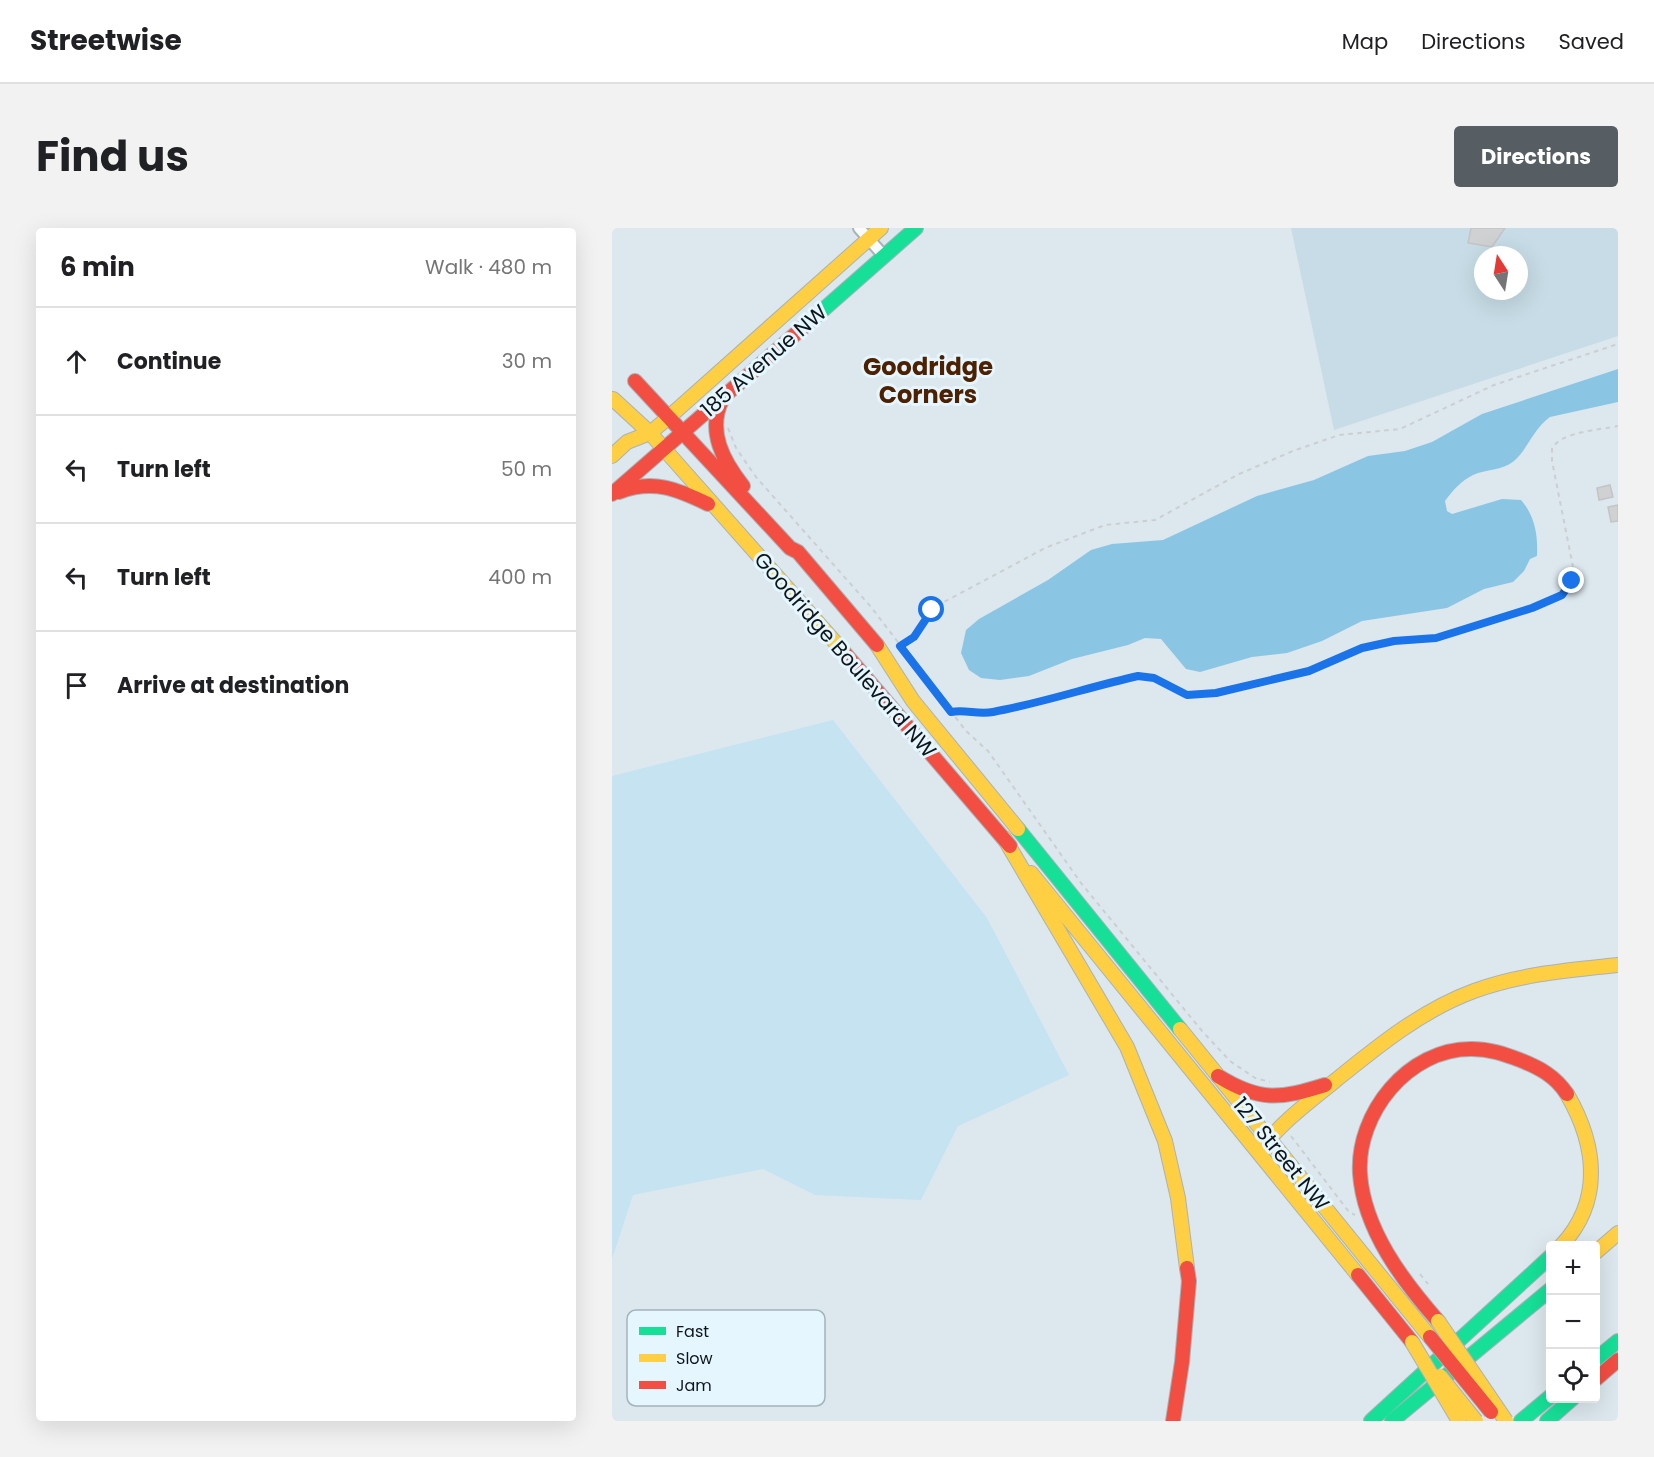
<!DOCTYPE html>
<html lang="en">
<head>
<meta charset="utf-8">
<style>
  body { margin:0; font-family:Poppins,sans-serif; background:#f2f2f2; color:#202124 }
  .controls { position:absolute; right:18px; bottom:18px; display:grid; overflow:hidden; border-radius:6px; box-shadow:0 6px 24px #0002 }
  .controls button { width:54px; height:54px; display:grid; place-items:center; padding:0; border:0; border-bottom:2px solid #e0e0e0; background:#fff; color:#202124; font:30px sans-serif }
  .compass { position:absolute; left:862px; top:18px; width:54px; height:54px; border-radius:50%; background:#fff; box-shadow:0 6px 24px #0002; rotate:348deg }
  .stop { position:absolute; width:18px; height:18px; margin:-14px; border:4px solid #1a73e8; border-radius:50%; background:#fff }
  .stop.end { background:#1a73e8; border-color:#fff; box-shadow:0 2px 6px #0008 }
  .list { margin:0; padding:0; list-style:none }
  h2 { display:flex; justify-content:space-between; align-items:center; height:78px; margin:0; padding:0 24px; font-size:26px }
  h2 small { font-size:20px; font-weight:400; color:#757577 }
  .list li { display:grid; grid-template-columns:39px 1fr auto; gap:18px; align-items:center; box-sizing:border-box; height:108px; padding:0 24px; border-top:2px solid #e0e0e0 }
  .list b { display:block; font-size:22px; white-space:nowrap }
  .list em { font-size:20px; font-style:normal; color:#757577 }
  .icon { flex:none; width:33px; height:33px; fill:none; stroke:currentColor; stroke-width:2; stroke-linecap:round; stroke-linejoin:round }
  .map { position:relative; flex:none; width:1006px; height:1193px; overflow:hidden; border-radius:6px }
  header { display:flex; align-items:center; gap:36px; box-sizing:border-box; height:84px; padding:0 30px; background:#fff; border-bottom:2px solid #e0e0e0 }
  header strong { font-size:28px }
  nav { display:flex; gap:33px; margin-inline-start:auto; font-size:21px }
  .intro { display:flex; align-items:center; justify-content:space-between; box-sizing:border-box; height:144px; padding:0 36px }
  h1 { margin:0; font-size:42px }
  .button { padding:15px 27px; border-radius:6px; background:#565e64; color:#fff; font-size:21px; font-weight:700 }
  main { display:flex; gap:36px; padding:0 36px }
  aside { flex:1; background:#fff; border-radius:6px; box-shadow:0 6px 24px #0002 }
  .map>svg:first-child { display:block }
  .built { fill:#c7dce6; fill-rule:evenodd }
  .green { fill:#c6e3f2 }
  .water { fill:#8ac6e4 }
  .building { fill:#d0d1d2; stroke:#c3c4c5; stroke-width:1.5 }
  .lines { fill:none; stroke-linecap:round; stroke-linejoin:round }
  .street-casing { stroke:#a9b2b7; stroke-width:14 }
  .fast-casing { stroke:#a9b2b7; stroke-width:16 }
  .slow-casing { stroke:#a9b2b7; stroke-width:16 }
  .jam-casing { stroke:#a9b2b7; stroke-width:16 }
  .path { stroke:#cccfd1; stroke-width:2; stroke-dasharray:4.5 4.5; stroke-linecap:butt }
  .street { stroke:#fafbfc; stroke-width:10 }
  .fast { stroke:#16e098; stroke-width:14 }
  .slow { stroke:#ffcf43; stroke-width:14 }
  .jam { stroke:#f24e42; stroke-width:14 }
  .slow-bridge-casing { stroke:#a9b2b7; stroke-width:16; stroke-linecap:butt }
  .jam-bridge-casing { stroke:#a9b2b7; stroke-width:16; stroke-linecap:butt }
  .slow-bridge { stroke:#ffcf43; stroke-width:14 }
  .jam-bridge { stroke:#f24e42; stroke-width:14 }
  .route { stroke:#1a73e8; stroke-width:8 }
  .labels { text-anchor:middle; stroke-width:6; stroke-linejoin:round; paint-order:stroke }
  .street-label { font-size:21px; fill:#0e1519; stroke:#e5f6ff }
  .quarter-label { font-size:24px; font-weight:bold; fill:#4d2100; stroke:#e5f6ff }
  .key { fill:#e5f6ff; stroke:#a4b2ba; stroke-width:1.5 }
  .key-label { font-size:16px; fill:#0e1519 }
</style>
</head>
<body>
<header>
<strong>Streetwise</strong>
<nav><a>Map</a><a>Directions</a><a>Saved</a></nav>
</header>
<div class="intro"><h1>Find us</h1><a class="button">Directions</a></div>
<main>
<aside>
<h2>6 min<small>Walk · 480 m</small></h2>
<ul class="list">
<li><svg class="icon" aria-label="ahead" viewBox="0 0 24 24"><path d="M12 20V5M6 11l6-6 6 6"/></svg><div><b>Continue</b></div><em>30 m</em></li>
<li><svg class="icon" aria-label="left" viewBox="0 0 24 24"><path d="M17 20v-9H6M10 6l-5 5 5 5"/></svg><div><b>Turn left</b></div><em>50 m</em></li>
<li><svg class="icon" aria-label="left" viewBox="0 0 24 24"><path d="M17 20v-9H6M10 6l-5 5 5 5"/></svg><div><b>Turn left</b></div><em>400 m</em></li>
<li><svg class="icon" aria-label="arrive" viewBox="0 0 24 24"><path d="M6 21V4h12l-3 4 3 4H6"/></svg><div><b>Arrive at destination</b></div></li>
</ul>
</aside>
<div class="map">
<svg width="1006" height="1193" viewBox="0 0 1006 1193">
  <rect width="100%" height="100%" fill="#dce7ee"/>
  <path class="built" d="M679,0H1006V108L722,202ZM871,27H907V63H871Z"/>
  <path class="green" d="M221,492L375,690L457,847L346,898L309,972L203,967L151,941L21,967L0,1031V548Z"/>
  <path class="water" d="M1006,141V174L938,189C921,201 916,221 902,233C890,243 874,241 861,247C849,253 841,262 833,273L835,283L840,286L890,271L909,272C923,288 926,307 925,328L918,331L912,343L901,354L872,361L835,380L750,393L710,413L675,425L640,429L588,444L574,441L549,411L533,410L516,417L460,431L417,448L388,452L369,450L357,442L349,425L354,402L367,391L436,352L479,322L500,316L551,312L645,268L702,252L756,228L793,223L820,214L870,186Z"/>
  <path class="building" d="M859,0H893L880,19L856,15Z
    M998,257L1001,269L987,272L985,260Z
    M1006,277V293L999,294L996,279Z"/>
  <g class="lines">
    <g class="street-casing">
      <path id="street" d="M247,0L272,28"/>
    </g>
    <g class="fast-casing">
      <path id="fast" d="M195,96L304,0
        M406,601L568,801
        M984,1131L1006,1113
        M759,1193L939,1028
        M780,1193L939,1061
        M909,1193L939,1168
        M935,1193L961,1170"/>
    </g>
    <g class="slow-casing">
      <path id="slow" d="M1,171L38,205L230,422
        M0,228L15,214L38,205L57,189L269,0
        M265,417L301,473L406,601
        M392,610L515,819L553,913L566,970L575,1040
        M419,645L746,1047
        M568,801L818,1109
        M647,924C668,895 696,875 724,852C766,818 810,782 862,763C908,746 958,742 1006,737
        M949,1018C991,973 985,918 955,866
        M984,1024L1006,1005"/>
    </g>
    <g class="jam-casing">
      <path id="jam" d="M23,153L178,320L186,324L265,417
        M110,172C95,203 111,233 131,258
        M7,264C41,251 65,261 96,276
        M0,266L195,96
        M230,422L398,618
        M606,848C648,874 668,871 713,857
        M746,1047L800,1114
        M826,1093C791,1053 752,1002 748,946C744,886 796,820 860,821C878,821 892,826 908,832C928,840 943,848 955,866
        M984,1151L1006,1132
        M561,1193L570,1134L577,1053L575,1040"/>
    </g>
    <path class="path" d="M116,200L124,220L144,249L259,379L354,503L376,523L469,655L590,803L618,833L643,850L658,854
      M288,418C306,405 314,386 332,374L433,320L493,297L543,292L627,246L681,223L727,207L788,201L882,157L1006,116
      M339,484L379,485L526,448L542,450L575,467L604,465L697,443L750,420L795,411L824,409L941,372C953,366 959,358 962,344L940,233V220C951,203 988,202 1006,198
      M679,908L737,984L743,987
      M808,1046L816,1056"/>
    <use href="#street" class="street"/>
    <use href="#fast" class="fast"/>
    <use href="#slow" class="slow"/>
    <use href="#jam" class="jam"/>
    <g class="slow-bridge-casing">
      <path id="slow-bridge" d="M826,1093L894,1193
        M800,1114L847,1193
        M828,1148L864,1193"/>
    </g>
    <g class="jam-bridge-casing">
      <path id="jam-bridge" d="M818,1109L879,1184"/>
    </g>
    <use href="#slow-bridge" class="slow-bridge"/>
    <use href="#jam-bridge" class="jam-bridge"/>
  </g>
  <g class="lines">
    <path class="route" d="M320,382L302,409L288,418L339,484C353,481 366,487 381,484C430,475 477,459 526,448L542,450L575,467L604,465L697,443L750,420L782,413L824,410L920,380L950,367L960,353"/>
  </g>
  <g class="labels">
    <g class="street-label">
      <text transform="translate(152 133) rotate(-41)" y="7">185 Avenue NW</text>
      <text transform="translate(233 427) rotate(49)" y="7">Goodridge Boulevard NW</text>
      <text transform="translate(669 926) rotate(51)" y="7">127 Street NW</text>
    </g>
    <g class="quarter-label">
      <text x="316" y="147">Goodridge<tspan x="316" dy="28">Corners</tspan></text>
    </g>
  </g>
  <rect x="15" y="1082" width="198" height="96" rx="9" class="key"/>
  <rect x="27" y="1099" width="27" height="8" fill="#16e098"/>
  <rect x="27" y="1126" width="27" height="8" fill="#ffcf43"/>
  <rect x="27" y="1153" width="27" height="8" fill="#f24e42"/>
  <g class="key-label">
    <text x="64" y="1109">Fast</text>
    <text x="64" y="1136">Slow</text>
    <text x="64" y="1163">Jam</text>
  </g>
</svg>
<div class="controls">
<button>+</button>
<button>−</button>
<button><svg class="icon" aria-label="locate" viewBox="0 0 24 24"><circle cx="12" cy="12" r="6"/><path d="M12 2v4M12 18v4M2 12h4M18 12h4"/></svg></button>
</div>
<svg class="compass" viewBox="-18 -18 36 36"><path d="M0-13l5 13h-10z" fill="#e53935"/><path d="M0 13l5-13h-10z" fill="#757577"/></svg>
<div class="stop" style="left:320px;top:382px"></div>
<div class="stop end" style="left:960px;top:353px"></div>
</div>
</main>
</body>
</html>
